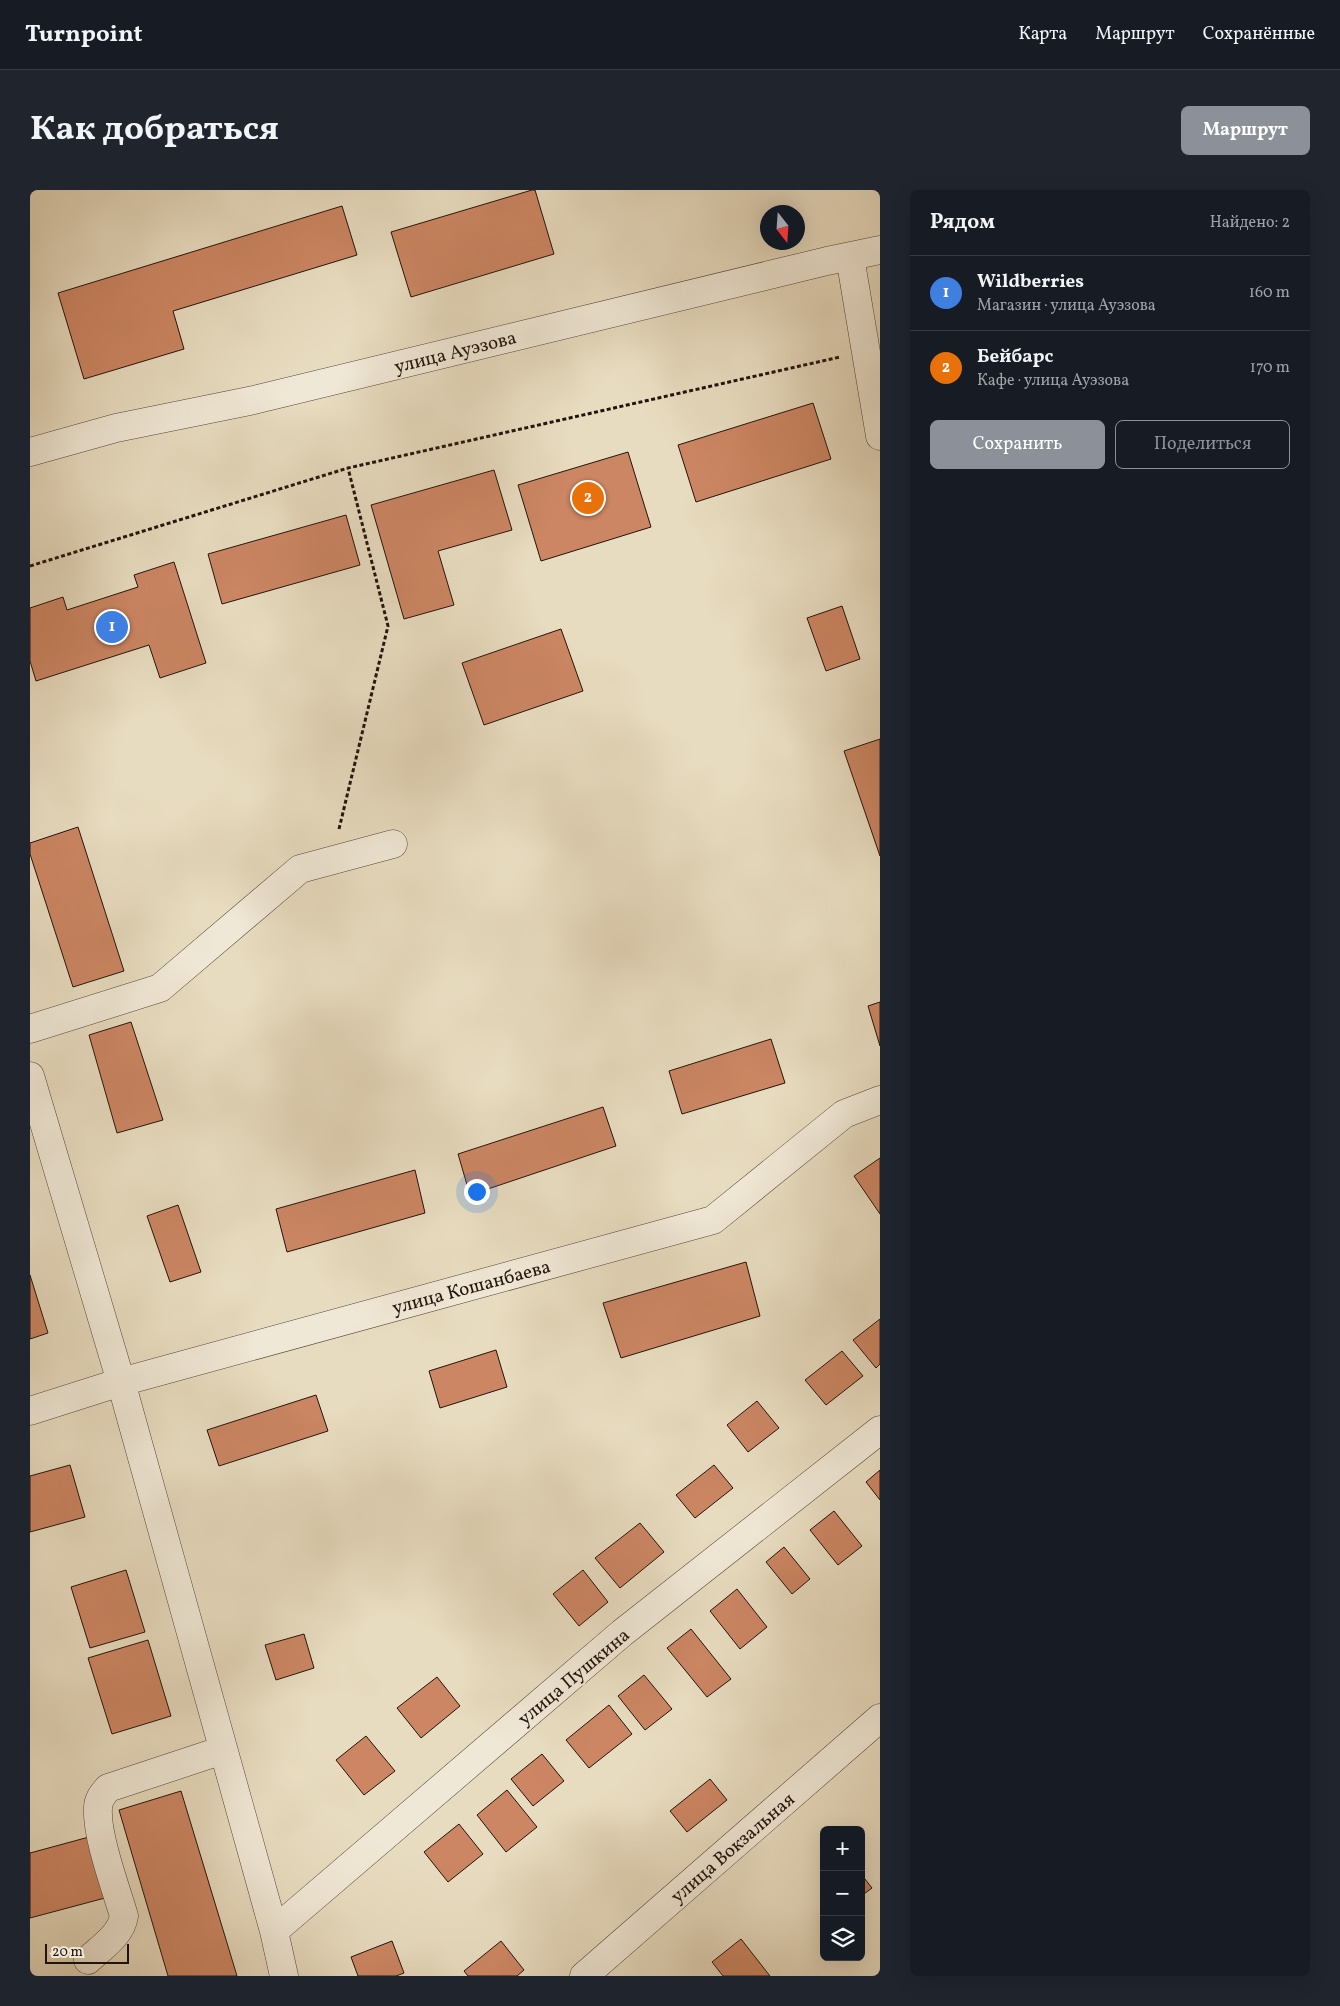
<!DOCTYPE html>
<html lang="ru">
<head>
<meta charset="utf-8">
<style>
  body { margin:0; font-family:Vollkorn,serif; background:#20242c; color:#f1f3f6 }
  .controls { position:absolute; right:15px; bottom:15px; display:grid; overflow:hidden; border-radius:8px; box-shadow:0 5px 20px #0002 }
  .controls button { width:45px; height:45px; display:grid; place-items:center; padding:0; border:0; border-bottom:1px solid #363941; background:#171b24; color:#f1f3f6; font:25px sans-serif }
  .compass { position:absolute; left:730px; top:15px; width:45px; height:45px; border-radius:50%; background:#171b24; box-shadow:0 5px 20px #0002; rotate:163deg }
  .scale { position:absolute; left:15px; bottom:12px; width:84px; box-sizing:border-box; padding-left:5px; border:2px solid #22130c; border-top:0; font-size:14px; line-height:18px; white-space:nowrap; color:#22130c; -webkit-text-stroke:4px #f0e8d6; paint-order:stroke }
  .you { position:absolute; left:446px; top:1001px; width:18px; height:18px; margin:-12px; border:4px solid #fff; border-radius:50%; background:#1a73e8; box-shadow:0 0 0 8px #1a73e833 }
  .badge { display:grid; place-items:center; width:32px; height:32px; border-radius:50%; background:#8c9099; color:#fff; font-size:16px; font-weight:700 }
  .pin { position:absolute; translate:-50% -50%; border:2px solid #fff; box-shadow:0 1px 5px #0006 }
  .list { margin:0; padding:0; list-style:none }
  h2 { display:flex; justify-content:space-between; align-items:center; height:65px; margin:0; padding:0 20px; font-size:21px }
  h2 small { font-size:16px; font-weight:400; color:#9ea1a6 }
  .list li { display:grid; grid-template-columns:32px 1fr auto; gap:15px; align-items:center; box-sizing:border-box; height:75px; padding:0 20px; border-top:1px solid #363941 }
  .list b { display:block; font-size:19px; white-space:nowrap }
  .list p { margin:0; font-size:16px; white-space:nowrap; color:#9ea1a6 }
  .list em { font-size:16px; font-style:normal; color:#9ea1a6 }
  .actions { display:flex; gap:10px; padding:15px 20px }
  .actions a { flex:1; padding:11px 0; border:1px solid #8c9099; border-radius:8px; text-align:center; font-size:18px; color:#8c9099 }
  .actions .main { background:#8c9099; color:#fff }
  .icon { flex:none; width:28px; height:28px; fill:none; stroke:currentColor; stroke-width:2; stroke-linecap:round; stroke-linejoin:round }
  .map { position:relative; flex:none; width:850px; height:1786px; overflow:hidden; border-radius:8px }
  header { display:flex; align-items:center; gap:30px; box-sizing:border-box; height:70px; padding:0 25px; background:#171b24; border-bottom:1px solid #363941 }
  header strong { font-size:24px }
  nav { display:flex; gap:28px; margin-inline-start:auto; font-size:18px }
  .intro { display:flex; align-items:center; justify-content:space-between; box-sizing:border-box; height:120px; padding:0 30px }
  h1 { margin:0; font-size:35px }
  .button { padding:12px 22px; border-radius:8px; background:#8c9099; color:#fff; font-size:18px; font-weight:700 }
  main { display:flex; gap:30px; padding:0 30px }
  aside { flex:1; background:#171b24; border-radius:8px; box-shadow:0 5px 20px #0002 }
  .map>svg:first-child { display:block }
  .building { fill:#cc8663; stroke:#22130c }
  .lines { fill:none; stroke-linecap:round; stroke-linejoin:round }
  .street-casing { stroke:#544539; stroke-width:29 }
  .path { stroke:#22130c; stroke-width:3; stroke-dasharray:4 2.5; stroke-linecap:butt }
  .street { stroke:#f0e8d6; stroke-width:28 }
  .labels { text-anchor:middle; stroke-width:4; stroke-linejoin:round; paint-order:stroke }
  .street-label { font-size:19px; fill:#22130c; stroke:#f0e8d6 }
</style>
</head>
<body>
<header>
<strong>Turnpoint</strong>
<nav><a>Карта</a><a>Маршрут</a><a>Сохранённые</a></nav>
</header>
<div class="intro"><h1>Как добраться</h1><a class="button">Маршрут</a></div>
<main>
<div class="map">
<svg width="850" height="1786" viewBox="0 0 850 1786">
  <rect width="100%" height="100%" fill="#e8dcc0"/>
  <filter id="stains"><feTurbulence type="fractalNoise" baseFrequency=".004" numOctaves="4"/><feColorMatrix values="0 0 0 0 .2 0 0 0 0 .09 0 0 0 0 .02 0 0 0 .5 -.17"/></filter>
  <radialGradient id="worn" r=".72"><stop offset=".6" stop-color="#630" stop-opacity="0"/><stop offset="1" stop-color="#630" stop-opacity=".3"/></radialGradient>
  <path class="building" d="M502,0H505L524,64L381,107L361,42Z
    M312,16L327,65L143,121L154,159L54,189L28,103Z
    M783,213L801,269L666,312L648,255Z
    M598,262L621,337L511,371L488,295Z
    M464,280L482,340L408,361L424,415L374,429L341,315Z
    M316,325L330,375L192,414L178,364Z
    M144,372L176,473L130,488L119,455L6,491L0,471V418L33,407L37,420L108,397L104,385Z
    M812,416L830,469L796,481L777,428Z
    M531,439L553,501L454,535L432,473Z
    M850,549V666L814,561Z
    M48,637L94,781L43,797L0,664V653Z
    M850,812V856L838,816Z
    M101,832L133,930L87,943L59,845Z
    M741,849L755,893L652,924L639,881Z
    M573,917L586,956L440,1005L428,964Z
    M850,968V1024L824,986Z
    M385,980L395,1023L257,1062L246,1019Z
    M148,1015L171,1082L140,1092L117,1026Z
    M716,1072L730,1126L591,1168L573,1113Z
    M0,1085L18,1143L0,1149Z
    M850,1129V1174L846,1178L823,1150Z
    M466,1160L477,1197L410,1218L399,1181Z
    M812,1161L833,1186L796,1215L775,1190Z
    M286,1205L298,1241L189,1276L177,1240Z
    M727,1211L749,1238L718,1262L697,1235Z
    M40,1275L55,1327L0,1342V1286Z
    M684,1275L703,1298L665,1328L646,1305Z
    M850,1280V1310L836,1292Z
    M804,1321L832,1356L808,1375L780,1340Z
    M610,1333L634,1362L590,1398L565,1368Z
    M754,1357L780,1389L762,1404L736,1372Z
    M96,1380L115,1442L60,1458L41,1397Z
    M553,1380L578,1412L549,1436L523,1404Z
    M707,1399L737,1437L710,1459L680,1421Z
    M661,1439L701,1489L677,1507L637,1458Z
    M274,1444L284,1478L246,1490L235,1455Z
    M118,1450L141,1526L82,1544L58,1468Z
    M614,1485L642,1519L615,1540L588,1506Z
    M407,1487L430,1516L391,1548L367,1518Z
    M579,1515L602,1544L559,1578L536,1550Z
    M336,1546L365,1581L334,1605L306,1570Z
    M512,1564L534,1591L503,1616L481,1589Z
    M680,1589L697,1610L657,1642L640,1621Z
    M477,1600L507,1637L476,1662L447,1625Z
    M151,1601L207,1786H138L89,1620Z
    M429,1634L453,1664L418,1692L394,1662Z
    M59,1647L75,1708L0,1728V1663Z
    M831,1684L842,1698L831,1706Z
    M711,1749L740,1786H693L682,1772Z
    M362,1751L374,1783L366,1786H328L321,1767Z
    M471,1751L494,1780L487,1786H438L434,1781Z"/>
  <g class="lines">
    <g class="street-casing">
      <path id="street" d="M820,67L850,246
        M0,262L86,238L224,210L797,71L850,60
        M0,839L130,798L270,679L363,654
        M0,886L91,1192L244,1741L254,1786
        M0,1221L91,1192L683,1030L814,924L850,910
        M244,1741L592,1443L850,1240
        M58,1770C72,1757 91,1745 94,1726C86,1699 66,1645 68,1618C68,1609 73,1604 78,1598L193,1560
        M554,1786L850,1528"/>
    </g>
    <path class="path" d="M0,376L318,278L810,167
      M309,639L358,436L318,278"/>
    <use href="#street" class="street"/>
  </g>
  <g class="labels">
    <g class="street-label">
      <text transform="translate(425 161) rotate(-14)" y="7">улица Ауэзова</text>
      <text transform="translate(441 1096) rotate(-15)" y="7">улица Кошанбаева</text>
      <text transform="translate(543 1486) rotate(-40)" y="7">улица Пушкина</text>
      <text transform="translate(702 1657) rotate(-41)" y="7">улица Вокзальная</text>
    </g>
  </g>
  <rect width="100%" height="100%" filter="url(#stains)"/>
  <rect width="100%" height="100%" fill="url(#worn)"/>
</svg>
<div class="controls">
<button>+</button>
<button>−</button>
<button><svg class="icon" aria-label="layers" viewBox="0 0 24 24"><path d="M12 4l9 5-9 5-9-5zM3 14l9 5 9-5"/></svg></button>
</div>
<svg class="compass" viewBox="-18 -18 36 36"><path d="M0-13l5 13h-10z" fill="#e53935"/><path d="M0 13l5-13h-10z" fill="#9ea1a6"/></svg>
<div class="scale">20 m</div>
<div class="you"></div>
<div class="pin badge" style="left:82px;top:437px;background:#3f7fe0">1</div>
<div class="pin badge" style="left:558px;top:308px;background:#e8710a">2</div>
</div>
<aside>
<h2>Рядом<small>Найдено: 2</small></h2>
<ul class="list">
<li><span class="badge" style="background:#3f7fe0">1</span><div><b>Wildberries</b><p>Магазин · улица Ауэзова</p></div><em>160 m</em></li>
<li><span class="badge" style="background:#e8710a">2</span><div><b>Бейбарс</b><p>Кафе · улица Ауэзова</p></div><em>170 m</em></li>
</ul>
<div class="actions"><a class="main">Сохранить</a><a>Поделиться</a></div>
</aside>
</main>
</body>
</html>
